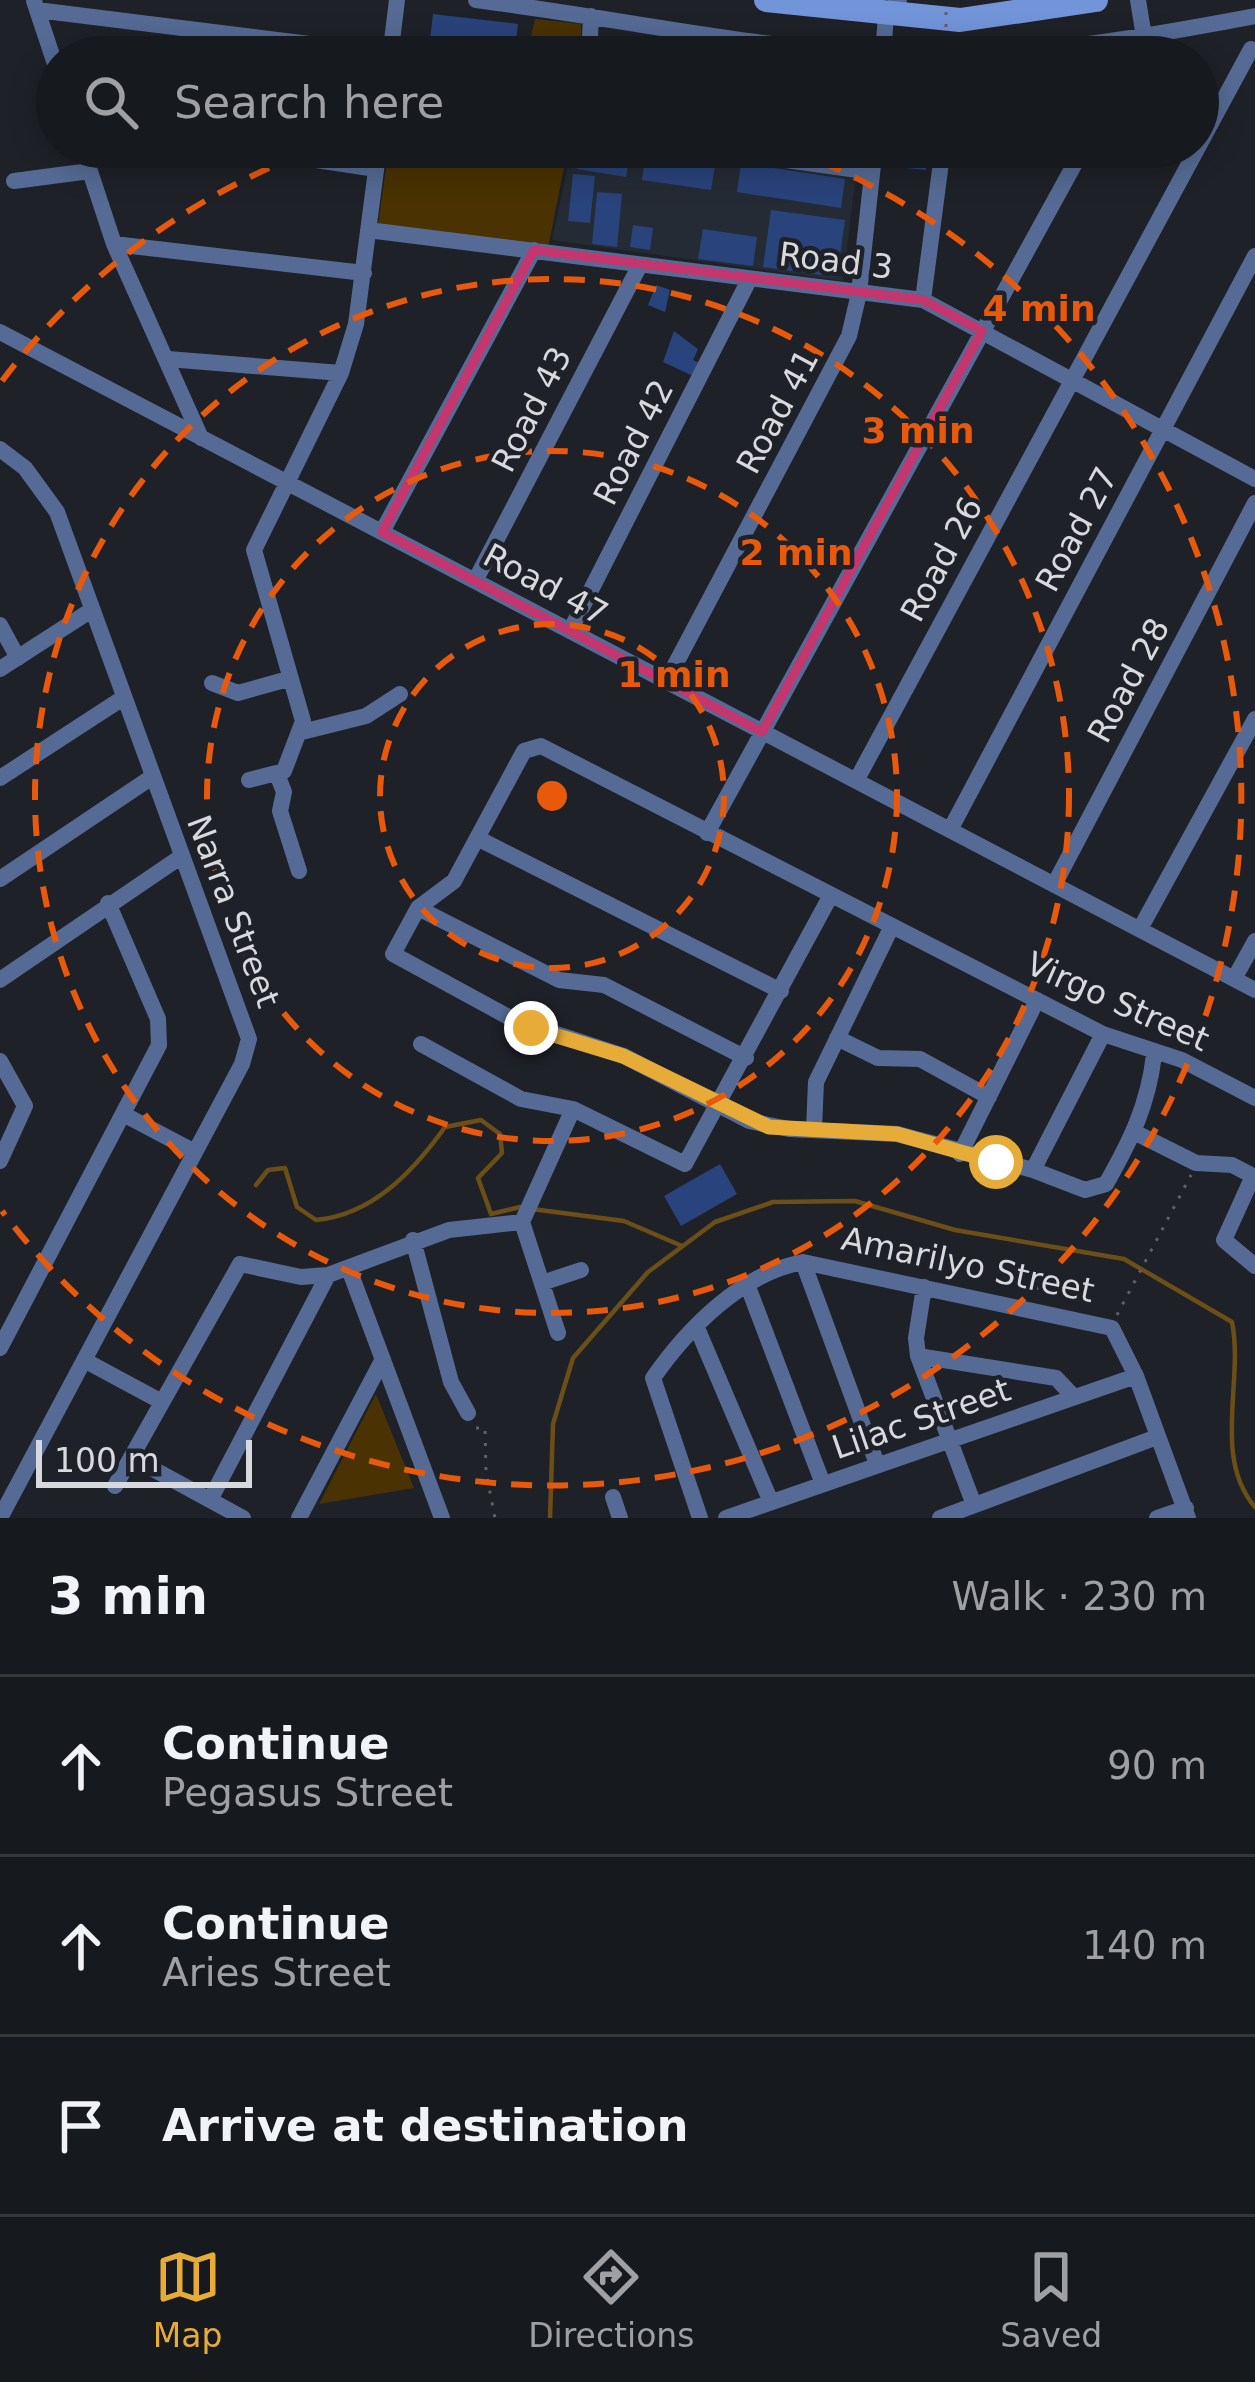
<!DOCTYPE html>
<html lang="en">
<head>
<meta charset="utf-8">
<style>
  body { margin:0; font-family:"DejaVu Sans",sans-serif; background:#1f2226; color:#f1f3f6 }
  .scale { position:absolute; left:36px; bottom:30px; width:216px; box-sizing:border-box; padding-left:12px; border:6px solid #d7d9dd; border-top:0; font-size:33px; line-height:42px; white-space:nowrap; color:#d7d9dd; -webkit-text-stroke:9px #1e2127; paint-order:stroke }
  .stop { position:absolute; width:36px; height:36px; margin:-27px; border:9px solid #e7ac37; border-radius:50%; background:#fff }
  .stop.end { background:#e7ac37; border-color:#fff; box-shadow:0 3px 12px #0008 }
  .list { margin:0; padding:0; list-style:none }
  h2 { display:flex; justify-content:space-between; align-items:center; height:156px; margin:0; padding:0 48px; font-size:51px }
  h2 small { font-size:39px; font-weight:400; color:#9ea0a4 }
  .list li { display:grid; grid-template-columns:78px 1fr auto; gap:36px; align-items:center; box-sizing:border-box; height:180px; padding:0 48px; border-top:3px solid #35383b }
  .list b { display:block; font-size:45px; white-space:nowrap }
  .list p { margin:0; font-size:39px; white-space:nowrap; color:#9ea0a4 }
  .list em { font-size:39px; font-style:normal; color:#9ea0a4 }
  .icon { flex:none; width:66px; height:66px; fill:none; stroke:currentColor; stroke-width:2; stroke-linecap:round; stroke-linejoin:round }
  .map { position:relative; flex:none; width:1255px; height:1518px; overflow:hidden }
  .search { position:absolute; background:#16191d; box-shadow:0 6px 30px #0003; left:36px; right:36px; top:36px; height:132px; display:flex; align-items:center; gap:30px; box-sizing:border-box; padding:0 42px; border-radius:66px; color:#9ea0a4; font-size:45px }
  .sheet { height:696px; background:#16191d }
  nav { display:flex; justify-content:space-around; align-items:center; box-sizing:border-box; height:168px; border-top:3px solid #35383b; background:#16191d; font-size:33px; color:#9ea0a4 }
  nav a { display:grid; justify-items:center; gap:6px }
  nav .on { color:#e7ac37 }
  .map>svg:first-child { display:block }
  .built { fill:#252b34 }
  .green { fill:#4a3202 }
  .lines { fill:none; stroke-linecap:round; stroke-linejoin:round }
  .stream { stroke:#6c4f17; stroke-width:4.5 }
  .building { fill:#29437c }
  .path { stroke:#5e6166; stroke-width:3; stroke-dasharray:3 9; stroke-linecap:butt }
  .minor { stroke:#556b95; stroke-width:16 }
  .secondary { stroke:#7294d9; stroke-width:24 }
  .path-bridge { stroke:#5e6166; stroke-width:3; stroke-dasharray:3 9; stroke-linecap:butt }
  .route { stroke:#e7ac37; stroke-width:15 }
  .marked { fill:none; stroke:#c5356e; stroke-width:9; stroke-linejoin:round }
  .ring { fill:none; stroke:#e8590c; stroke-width:6; stroke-dasharray:21 15 }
  .labels { text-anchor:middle; stroke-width:9; stroke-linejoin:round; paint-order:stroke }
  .street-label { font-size:33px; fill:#d7d9dd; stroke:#1e2127 }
  .centre { fill:#e8590c; stroke:#1e2127; stroke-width:6 }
  .ring-label { font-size:36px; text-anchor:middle; font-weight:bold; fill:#e8590c; stroke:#1e2127; stroke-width:9; stroke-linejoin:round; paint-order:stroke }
</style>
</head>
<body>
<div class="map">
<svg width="1255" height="1518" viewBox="0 0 1255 1518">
  <rect width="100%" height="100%" fill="#1e2127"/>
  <path class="built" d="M572,147H650L856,174L843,281L552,240Z"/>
  <path class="green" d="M535,19L581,24V57H526Z
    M389,147H568L548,248L378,225Z
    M376,1394L414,1488L319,1504Z"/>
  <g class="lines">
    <path class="stream" d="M256,1185L268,1170L285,1168L297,1207L316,1220C372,1215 413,1172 445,1127L481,1120L500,1134L502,1153L478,1178L491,1214L520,1207
      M532,1209L624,1221L682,1246
      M550,1518L553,1424L573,1358L648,1272L715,1222L773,1202L855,1201L955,1230L1124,1259L1232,1322C1244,1381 1212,1457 1255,1507"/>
  </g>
  <path class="building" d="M433,14L518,24L514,57H428Z
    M580,147H631L626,177L577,169Z
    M888,147H929L926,170L886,166Z
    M646,150L716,160L711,190L642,180Z
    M741,163L845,179L841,208L737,192Z
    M573,174L595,176L590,223L568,221Z
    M597,192L622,194L617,247L592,244Z
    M771,210L845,220L837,277L763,267Z
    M633,225L653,228L650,250L630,247Z
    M703,229L757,237L753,266L698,259Z
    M656,285L670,290L665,312L648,305Z
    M674,331L698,349L693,360L702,364L695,377L663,362Z
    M720,1164L737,1194L681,1226L664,1196Z"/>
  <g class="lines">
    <path class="path" d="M1117,1315L1191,1175
      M476,1428H485L486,1472L495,1518"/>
    <path class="minor" d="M476,0C611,17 746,47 883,54C1007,61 1134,39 1255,16
      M34,1L57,70
      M37,10L390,54
      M390,57L397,0
      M589,57L591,16
      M883,57L886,14L899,0
      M1133,57L1144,37L1138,0
      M82,147L114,244L201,438
      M229,147L376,169
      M692,147L872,172
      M14,181L90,171
      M368,230L923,300L1255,479
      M114,244L364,273
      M923,300L943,147
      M0,332L1255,990
      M168,359L341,373
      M0,449L25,468L57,512L249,1039L242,1064L0,1518
      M382,532L534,250
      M475,581L640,265
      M0,625L18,658
      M570,631L749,280
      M0,669L90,611
      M666,682L849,336L859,293L875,147
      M212,683L238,693L288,679
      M302,732L366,716L400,694
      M277,774L284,792L280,811L299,871
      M0,778L123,698
      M249,780L284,771L303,721L254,550L341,373L356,324L379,147
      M856,781L1251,49
      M950,830L1255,256
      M707,833L1084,147
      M477,838L781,991
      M0,879L152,777
      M1054,885L1255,503
      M418,908L559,980L604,985L746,1058
      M1140,929L1255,719
      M1234,979L1255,941
      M0,980L182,856
      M837,1038L878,1058L920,1059L989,1097
      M421,1044L521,1099L573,1109L685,1164L831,895
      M1154,1055C1148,1105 1131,1140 1106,1184L1085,1190L1033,1170L897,1134L789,1129L749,1121L624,1056L514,1020L393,954L418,908L454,881L524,751L541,746L1103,1034L1182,1060L1255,1098
      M0,1061L25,1106L0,1161
      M123,1114L195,1152
      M814,1128L816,1082L891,928
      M1136,1133L1196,1163L1232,1165L1255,1177
      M960,1154L1037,1000
      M1033,1170L1103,1034
      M1253,1176L1224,1240L1255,1266
      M413,1240L451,1382L468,1413
      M803,1262L877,1464
      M349,1269L442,1518
      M542,1283L581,1270
      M747,1284L823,1484
      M924,1287L916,1338L918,1356L974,1505
      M697,1328L771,1502
      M558,1333L522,1222L573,1109
      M0,1348L159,1045L158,1019L108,903
      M918,1356L1056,1378L1074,1397
      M84,1360L162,1402
      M131,1457L243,1518
      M115,1486L240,1264L301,1277L328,1275L449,1230L522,1222
      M613,1497L620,1518
      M210,1500L328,1275
      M299,1518L383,1359
      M700,1518L653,1378C688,1328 742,1273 803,1262L1112,1328L1136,1376L1188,1518
      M726,1518L1136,1376
      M940,1518L1157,1437
      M1157,1518L1186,1508"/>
    <path class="secondary" d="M766,0L960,20L1096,0"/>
    <path class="path-bridge" d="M946,12V57"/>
  </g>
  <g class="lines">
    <path class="route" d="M531,1028L623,1056L769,1127L897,1134L996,1162"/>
  </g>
  <path class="marked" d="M534,250L923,300L982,331L762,732L382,532Z"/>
  <g class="ring">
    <circle cx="552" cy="796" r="172"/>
    <circle cx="552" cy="796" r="345"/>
    <circle cx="552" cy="796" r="517"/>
    <path d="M2 381A689 689 0 0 1 316 149M788 149A689 689 0 1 1 2 1211"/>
  </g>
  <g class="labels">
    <g class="street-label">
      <text transform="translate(836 260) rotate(7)" y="12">Road 3</text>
      <text transform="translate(531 409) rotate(-63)" y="12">Road 43</text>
      <text transform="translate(777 411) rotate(-62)" y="12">Road 41</text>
      <text transform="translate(633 442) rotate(-63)" y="12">Road 42</text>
      <text transform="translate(1076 529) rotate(-62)" y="12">Road 27</text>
      <text transform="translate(941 559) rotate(-62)" y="12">Road 26</text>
      <text transform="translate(546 584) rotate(28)" y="12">Road 47</text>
      <text transform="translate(1128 680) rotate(-62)" y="12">Road 28</text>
      <text transform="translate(234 911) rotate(69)" y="12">Narra Street</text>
      <text transform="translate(1118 1001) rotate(24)" y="12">Virgo Street</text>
      <text transform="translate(968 1264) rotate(12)" y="12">Amarilyo Street</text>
      <text transform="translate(921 1418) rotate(-19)" y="12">Lilac Street</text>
    </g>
  </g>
  <circle cx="552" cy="796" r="18" class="centre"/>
  <g class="ring-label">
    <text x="1039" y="321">4 min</text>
    <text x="918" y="443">3 min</text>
    <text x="796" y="565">2 min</text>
    <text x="674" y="687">1 min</text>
  </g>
</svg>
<div class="scale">100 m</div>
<div class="stop" style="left:996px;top:1162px"></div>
<div class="stop end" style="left:531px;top:1028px"></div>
<div class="search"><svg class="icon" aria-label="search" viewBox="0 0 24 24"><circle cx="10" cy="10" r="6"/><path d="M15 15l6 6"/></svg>Search here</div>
</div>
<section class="sheet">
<h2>3 min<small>Walk · 230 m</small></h2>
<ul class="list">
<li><svg class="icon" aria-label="ahead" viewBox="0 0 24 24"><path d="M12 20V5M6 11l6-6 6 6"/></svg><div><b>Continue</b><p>Pegasus Street</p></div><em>90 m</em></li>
<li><svg class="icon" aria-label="ahead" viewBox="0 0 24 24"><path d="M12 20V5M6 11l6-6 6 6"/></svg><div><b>Continue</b><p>Aries Street</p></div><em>140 m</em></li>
<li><svg class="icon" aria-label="arrive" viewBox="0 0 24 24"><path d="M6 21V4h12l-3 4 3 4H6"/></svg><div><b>Arrive at destination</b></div></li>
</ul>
</section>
<nav>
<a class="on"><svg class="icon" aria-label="map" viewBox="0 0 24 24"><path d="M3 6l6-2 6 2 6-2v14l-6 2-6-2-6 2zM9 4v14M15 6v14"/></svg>Map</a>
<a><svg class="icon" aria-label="directions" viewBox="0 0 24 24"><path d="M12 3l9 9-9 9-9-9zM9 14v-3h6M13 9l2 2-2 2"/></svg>Directions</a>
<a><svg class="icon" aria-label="saved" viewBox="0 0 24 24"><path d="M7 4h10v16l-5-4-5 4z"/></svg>Saved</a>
</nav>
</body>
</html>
